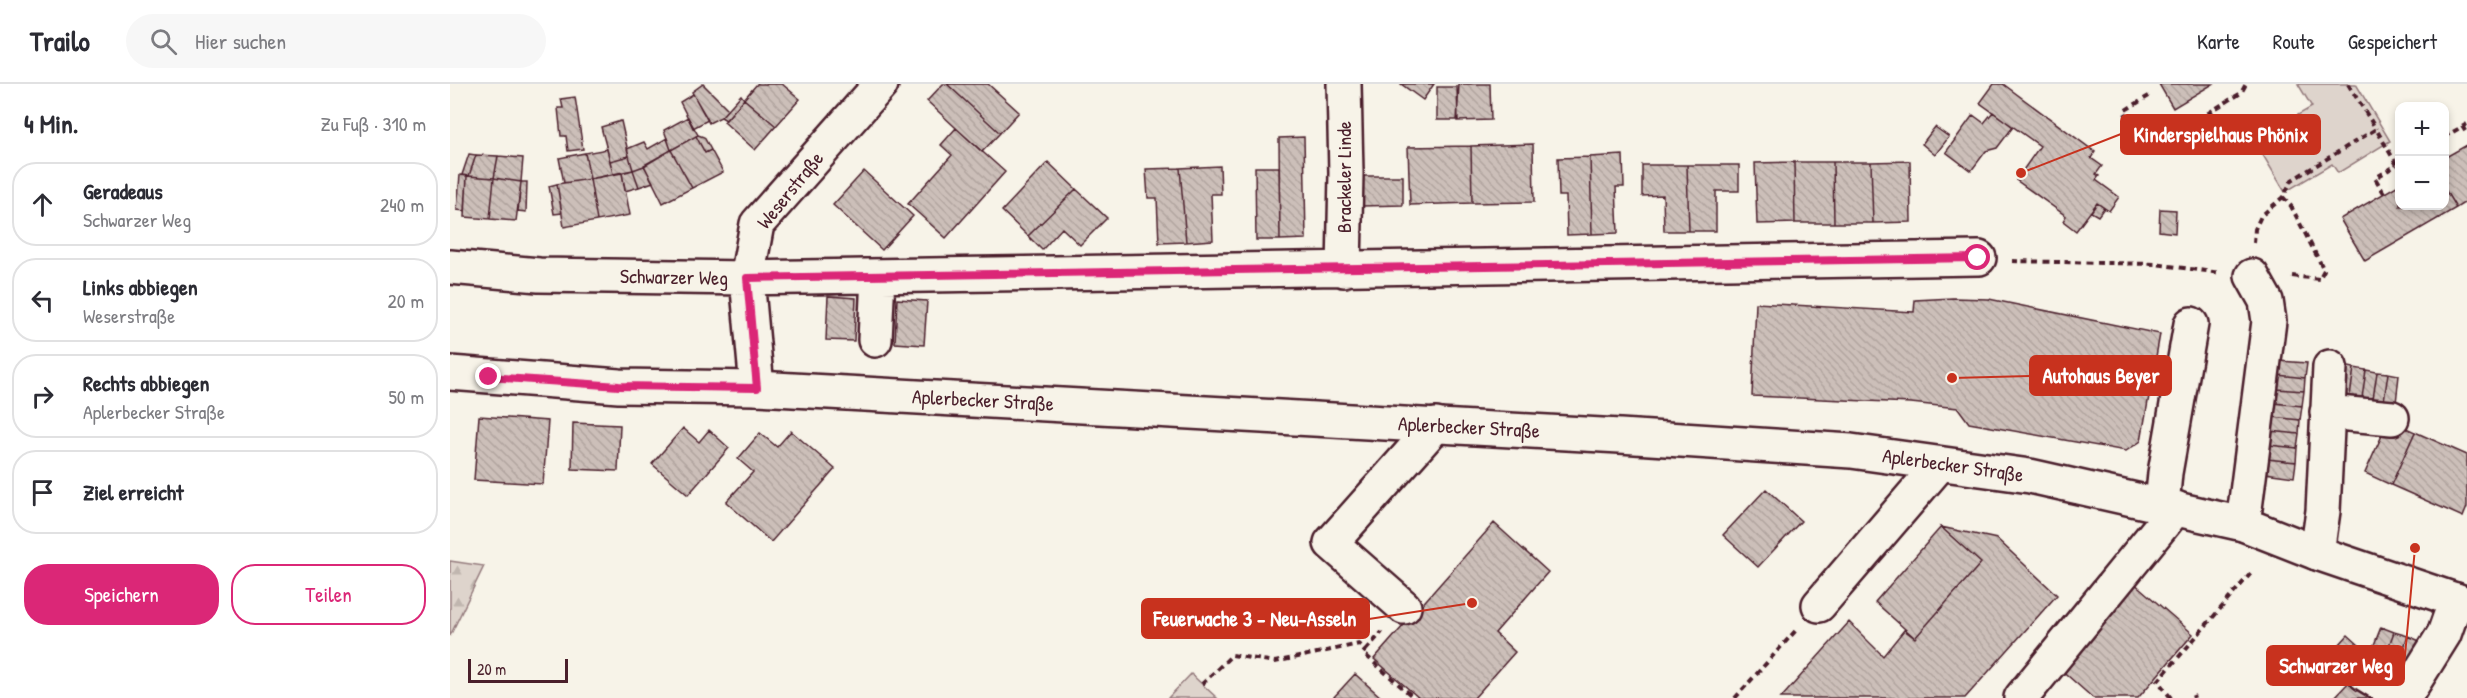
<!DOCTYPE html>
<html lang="de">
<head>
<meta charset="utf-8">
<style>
  body { margin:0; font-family:"Patrick Hand",sans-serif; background:#f7f7f7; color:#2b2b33 }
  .controls { position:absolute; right:18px; top:18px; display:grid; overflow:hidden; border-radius:12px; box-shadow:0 3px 9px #0003 }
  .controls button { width:54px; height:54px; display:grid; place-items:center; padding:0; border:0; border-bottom:2px solid #e1e1e2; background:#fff; color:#2b2b33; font:30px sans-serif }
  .scale { position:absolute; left:18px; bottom:15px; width:100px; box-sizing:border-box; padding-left:6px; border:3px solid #4a1f2b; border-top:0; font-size:16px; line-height:21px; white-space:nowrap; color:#4a1f2b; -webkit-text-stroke:4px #f7f3e8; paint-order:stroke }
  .stop { position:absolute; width:18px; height:18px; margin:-14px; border:4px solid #db2777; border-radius:50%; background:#fff }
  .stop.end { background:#db2777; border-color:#fff; box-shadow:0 2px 6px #0008 }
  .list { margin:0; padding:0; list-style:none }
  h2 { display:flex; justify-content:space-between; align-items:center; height:78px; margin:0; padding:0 24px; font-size:26px }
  h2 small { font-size:20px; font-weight:400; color:#7c7c81 }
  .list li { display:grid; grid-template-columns:39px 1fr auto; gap:18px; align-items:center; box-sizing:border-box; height:84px; margin:0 12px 12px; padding:0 12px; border:2px solid #e1e1e2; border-radius:24px }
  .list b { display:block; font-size:22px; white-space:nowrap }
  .list p { margin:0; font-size:20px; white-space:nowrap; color:#7c7c81 }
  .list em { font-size:20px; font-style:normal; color:#7c7c81 }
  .actions { display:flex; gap:12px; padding:18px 24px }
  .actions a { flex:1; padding:14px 0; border:2px solid #db2777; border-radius:24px; text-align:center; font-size:21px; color:#db2777 }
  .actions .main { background:#db2777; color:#fff }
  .icon { flex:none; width:33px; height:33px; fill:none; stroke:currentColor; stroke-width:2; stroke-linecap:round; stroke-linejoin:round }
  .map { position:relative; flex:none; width:2017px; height:614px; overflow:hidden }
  header { display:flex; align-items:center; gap:36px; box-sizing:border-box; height:84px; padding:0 30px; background:#fff; border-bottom:2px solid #e1e1e2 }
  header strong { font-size:28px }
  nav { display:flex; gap:33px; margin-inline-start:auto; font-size:21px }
  .search { width:420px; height:54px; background:#f7f7f7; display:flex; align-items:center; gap:15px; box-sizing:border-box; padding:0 21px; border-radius:33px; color:#7c7c81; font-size:22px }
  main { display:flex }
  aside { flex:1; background:#fff }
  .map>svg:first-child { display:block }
  .green { fill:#ded4cc; stroke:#947a7c; stroke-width:1.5 }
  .forest { fill:url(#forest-firs); stroke:#947a7c; stroke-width:1.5 }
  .building { fill:url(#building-back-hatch); stroke:#4a1f2b; stroke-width:1.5 }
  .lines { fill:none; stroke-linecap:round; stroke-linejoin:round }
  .minor-casing { stroke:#4a1f2b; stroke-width:38 }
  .major-casing { stroke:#4a1f2b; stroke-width:38 }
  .path { stroke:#4a1f2b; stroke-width:4; stroke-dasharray:6 4.5; stroke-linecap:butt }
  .minor { stroke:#f7f3e8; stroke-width:33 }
  .major { stroke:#f7f3e8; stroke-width:33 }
  .route { stroke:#db2777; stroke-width:8 }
  .labels { text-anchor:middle; stroke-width:4.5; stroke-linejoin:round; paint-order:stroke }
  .street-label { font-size:20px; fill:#4a1f2b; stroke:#f7f3e8 }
  .leader { fill:none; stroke:#c8321e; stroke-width:2 }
  .callout-dot { fill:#c8321e; stroke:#f7f3e8; stroke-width:2 }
  .callout { fill:#c8321e; stroke:#c8321e; stroke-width:2 }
  .callout-label { font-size:21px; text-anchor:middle; font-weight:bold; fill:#fff }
</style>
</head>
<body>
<header>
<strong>Trailo</strong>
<div class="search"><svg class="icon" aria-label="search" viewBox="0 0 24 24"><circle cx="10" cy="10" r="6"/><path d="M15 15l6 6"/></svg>Hier suchen</div>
<nav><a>Karte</a><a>Route</a><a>Gespeichert</a></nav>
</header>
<main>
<aside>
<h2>4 Min.<small>Zu Fuß · 310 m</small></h2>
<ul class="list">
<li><svg class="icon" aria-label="ahead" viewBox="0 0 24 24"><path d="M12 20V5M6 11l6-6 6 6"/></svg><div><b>Geradeaus</b><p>Schwarzer Weg</p></div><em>240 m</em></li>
<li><svg class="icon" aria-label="left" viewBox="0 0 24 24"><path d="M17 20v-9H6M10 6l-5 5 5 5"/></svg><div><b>Links abbiegen</b><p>Weserstraße</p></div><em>20 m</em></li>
<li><svg class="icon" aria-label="right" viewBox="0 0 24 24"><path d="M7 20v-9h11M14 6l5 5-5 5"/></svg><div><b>Rechts abbiegen</b><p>Aplerbecker Straße</p></div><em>50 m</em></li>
<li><svg class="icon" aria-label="arrive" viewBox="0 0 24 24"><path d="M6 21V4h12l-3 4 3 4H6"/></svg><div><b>Ziel erreicht</b></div></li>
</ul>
<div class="actions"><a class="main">Speichern</a><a>Teilen</a></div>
</aside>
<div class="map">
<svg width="2017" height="614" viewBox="0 0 2017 614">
  <defs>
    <pattern id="forest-firs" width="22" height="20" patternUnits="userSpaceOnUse" patternTransform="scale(1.5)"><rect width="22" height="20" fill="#ded4cc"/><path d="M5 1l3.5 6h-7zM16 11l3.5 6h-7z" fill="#c0b6af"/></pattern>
    <pattern id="building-back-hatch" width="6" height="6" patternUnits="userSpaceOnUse" patternTransform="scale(1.5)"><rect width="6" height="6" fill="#ccbfb9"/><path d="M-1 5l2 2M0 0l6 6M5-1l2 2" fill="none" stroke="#b1a49f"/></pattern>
  </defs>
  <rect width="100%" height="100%" fill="#f7f3e8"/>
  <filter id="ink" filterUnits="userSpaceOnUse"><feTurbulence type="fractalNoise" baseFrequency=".0167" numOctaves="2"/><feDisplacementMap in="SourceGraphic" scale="12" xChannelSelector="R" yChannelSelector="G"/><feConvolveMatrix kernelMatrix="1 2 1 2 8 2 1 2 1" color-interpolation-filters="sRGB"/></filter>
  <g filter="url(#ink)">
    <path class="green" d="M1848,0H1906L1940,57L1888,89L1882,80L1835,108L1804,56L1862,23Z
      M741,590L767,614H718Z"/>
    <path class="forest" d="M0,477L34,482L0,552Z"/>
    <path class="building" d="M253,0L278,25L271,33L259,39L242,8Z
      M307,0H332L350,15L326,42L294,15Z
      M493,0H497L550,49L532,68L477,17Z
      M497,0H538L569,28L550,49Z
      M951,0H984L973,16Z
      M1009,0H1040L1041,36L1007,37Z
      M1544,0H1553L1645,68L1641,74L1652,82L1646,90L1649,92L1646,96L1669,113L1659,127L1647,119L1626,147L1613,137L1616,132L1566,96L1590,62L1530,19Z
      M1709,0H1763L1723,24Z
      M987,3H1007L1008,36H987Z
      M243,10L258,36L243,44L230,18Z
      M291,11L294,15L276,36L271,33Z
      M125,13L133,65L118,67L116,52H111L108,24H113L111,15Z
      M294,15L326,42L305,66L274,38Z
      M1543,28L1563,43L1547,64L1536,67L1521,87L1496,68L1523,31L1534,39Z
      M238,33L248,51L221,66L214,46Z
      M171,37L179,72L160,77L151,43Z
      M1485,43L1499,53L1485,71L1472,60Z
      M506,44L555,88L496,154L458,120L502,71L491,61Z
      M248,51L254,53L261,66L255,69L246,52Z
      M246,52L255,69L261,66L273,88L242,104L221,66Z
      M854,53L856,155L830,156L829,54Z
      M217,54L221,66L194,82L183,86L177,65L194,58L198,65Z
      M1083,60L1084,118L1022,119L1021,62Z
      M2017,61V117L2006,124L1994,104V74Z
      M1021,62L1022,119L960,121L958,63Z
      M157,65L163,90L140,95L135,69Z
      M221,66L242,104L213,119L194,81Z
      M135,69L140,95L114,99L109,74Z
      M19,70L26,71L19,92L12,91Z
      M26,71L48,72L44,94L19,92Z
      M1173,71L1174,103H1166L1168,149L1142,150L1140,73Z
      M48,72L73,74L71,98L44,94Z
      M179,72L183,86L163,90L160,77Z
      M1140,73L1142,150L1117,151L1116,112H1109L1108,74Z
      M1460,77L1461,138L1423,139L1421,78Z
      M598,78L626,105L578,152L552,127Z
      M1344,78L1345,139L1307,140L1305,79Z
      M1344,78H1383L1384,139H1345Z
      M1383,78H1421L1423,139H1384Z
      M1192,81H1237L1239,147H1214L1213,111L1192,112Z
      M1237,81H1289V107H1266V147H1239Z
      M194,82L203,98L189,103L183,86Z
      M770,82L771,110H761L763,156L736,158L730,84Z
      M805,83H829L830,156H806Z
      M730,84L736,158L709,159L707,114H698L696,85Z
      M183,86L189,103L175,107L172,89Z
      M414,87L463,132L432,166L383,121Z
      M172,89L180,131L147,137L140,95Z
      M10,91L17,92L15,127L7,126Z
      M17,92L44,94L40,135L15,133Z
      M910,92H953V121L911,122Z
      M44,94L71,98L66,137L40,135Z
      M140,95L147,137L114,143L107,100Z
      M71,98H77L76,128L68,127Z
      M107,100L112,129L104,130L99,102Z
      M1950,100V122H1994V104L2006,124L1915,177L1890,135Z
      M626,105L657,134L630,161L612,144L592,166L578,152Z
      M1647,119L1654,124L1648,132L1641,128Z
      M1710,125L1726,126L1725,149L1709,147Z
      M378,212L406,214L404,257L376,256Z
      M1503,214L1539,215L1710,250L1691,357L1676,367L1519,339L1508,324L1461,319L1302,312L1306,219L1464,228L1465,216Z
      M447,215L477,217L474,261L445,259Z
      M1829,277L1857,279L1855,294L1828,291Z
      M1894,282L1904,284L1900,312L1889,310Z
      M1904,284L1916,286L1912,314L1900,312Z
      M1916,286L1927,288L1923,315L1912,314Z
      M1927,288L1938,289L1934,317L1923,315Z
      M1938,289L1949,291L1946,319L1934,317Z
      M1828,291L1855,294L1854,307L1826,305Z
      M1826,305L1854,307L1852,322L1824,319Z
      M1824,319L1852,322L1850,336L1823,333Z
      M29,332L98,337L93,400L24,396Z
      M1823,333L1850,336L1849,350L1820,347Z
      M1939,336L1965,348L1941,401L1915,389Z
      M123,339L170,341L168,387L122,385Z
      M233,344L249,358L259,346L279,364L238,411L202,380Z
      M341,347L385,385L321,458L276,418L303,388L288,375L310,349L327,363Z
      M1820,347L1849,350L1847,364L1819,361Z
      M1965,348L2017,371V423L2013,433L1941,401Z
      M1819,361L1847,364L1846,378L1817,375Z
      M1817,375L1846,378L1844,393L1815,389Z
      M1316,405L1351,437L1308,483L1273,451Z
      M1044,439L1098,488L1045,549L1065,568L1024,614H969L924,575Z
      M1491,443L1547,455L1607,511L1515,614H1331L1399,538L1433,572L1454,546L1465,554L1531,479Z
      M1491,443L1531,479L1465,554L1425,518Z
      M1683,498L1743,550L1688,614H1643L1609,584Z
      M1931,543L1944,548L1934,575L1920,571Z
      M1944,548L1958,552L1948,580L1934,575Z
      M1898,551L1920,571L1911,581L1889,561Z
      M1958,552L1972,558L1962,585L1948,580Z
      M1889,561L1911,581L1902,591L1879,571Z
      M905,590L932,614H883Z
      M1900,597L1919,614H1884Z"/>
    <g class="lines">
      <g class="minor-casing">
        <path id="minor" d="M0,183L89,191L297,194L1529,174
          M894,186L896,89L894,0
          M425,256L428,192
          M307,304L297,194L307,140L431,0
          M1877,328L1942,334
          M1712,421L1715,389L1741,240
          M1793,440L1819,237L1816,217L1802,192
          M1867,469L1873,427L1880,283
          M1369,521L1490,380
          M954,523L881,459L986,341
          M1915,590L1954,614L1994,550L2006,516
          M1571,614L1726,424"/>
      </g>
      <g class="major-casing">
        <path id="major" d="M0,289L169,302L307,304L1170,352L1401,367L1580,392L1793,440L1867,469L2017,520"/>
      </g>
      <path class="path" d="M1898,0L1926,45
        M1699,12L1674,27L1696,67L1791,9L1796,0
        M2012,42L2017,50
        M1994,53L2017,40
        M1934,109L1925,94L1947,81
        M1833,113L1841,122L1874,186L1869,195L1842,192
        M1804,159L1805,145L1811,132L1833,113L1842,96L1926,45L1947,81L1950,79
        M1562,177L1705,180L1770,189
        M916,566L932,548
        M752,600L782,571L825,578L909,560L916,566L913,569L961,611
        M1743,611L1744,614
        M1285,614L1348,544
        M1721,614L1708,597L1802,488"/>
      <use href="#minor" class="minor"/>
      <use href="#major" class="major"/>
    </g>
  </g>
  <g class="lines" filter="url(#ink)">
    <path class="route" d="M39,293L169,302L307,304L297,194L1528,174"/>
  </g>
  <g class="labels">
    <g class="street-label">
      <text transform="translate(894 93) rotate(-90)" y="7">Brackeler Linde</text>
      <text transform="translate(340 106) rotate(-51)" y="7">Weserstraße</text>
      <text transform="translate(224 193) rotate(1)" y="7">Schwarzer Weg</text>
      <text transform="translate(533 316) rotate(3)" y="7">Aplerbecker Straße</text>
      <text transform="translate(1019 343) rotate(3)" y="7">Aplerbecker Straße</text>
      <text transform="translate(1503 381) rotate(8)" y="7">Aplerbecker Straße</text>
    </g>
  </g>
  <path class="leader" d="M1571 89L1671 50M1502 294L1580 292M1022 519L919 535M1965 464L1954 582"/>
  <g class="callout-dot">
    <circle cx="1571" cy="89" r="6"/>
    <circle cx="1502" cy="294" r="6"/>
    <circle cx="1022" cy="519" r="6"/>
    <circle cx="1965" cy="464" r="6"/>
  </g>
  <g class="callout">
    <rect x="1671" y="31" width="199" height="39" rx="6"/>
    <rect x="1580" y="272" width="141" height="39" rx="6"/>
    <rect x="692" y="515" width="227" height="39" rx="6"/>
    <rect x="1817" y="562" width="137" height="39" rx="6"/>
  </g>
  <g class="callout-label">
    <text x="1771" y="58">Kinderspielhaus Phönix</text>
    <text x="1651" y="299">Autohaus Beyer</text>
    <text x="805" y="542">Feuerwache 3 - Neu-Asseln</text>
    <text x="1886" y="589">Schwarzer Weg</text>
  </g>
</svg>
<div class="controls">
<button>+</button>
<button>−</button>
</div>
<div class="scale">20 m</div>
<div class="stop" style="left:1528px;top:174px"></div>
<div class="stop end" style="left:39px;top:293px"></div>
</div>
</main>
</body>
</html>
